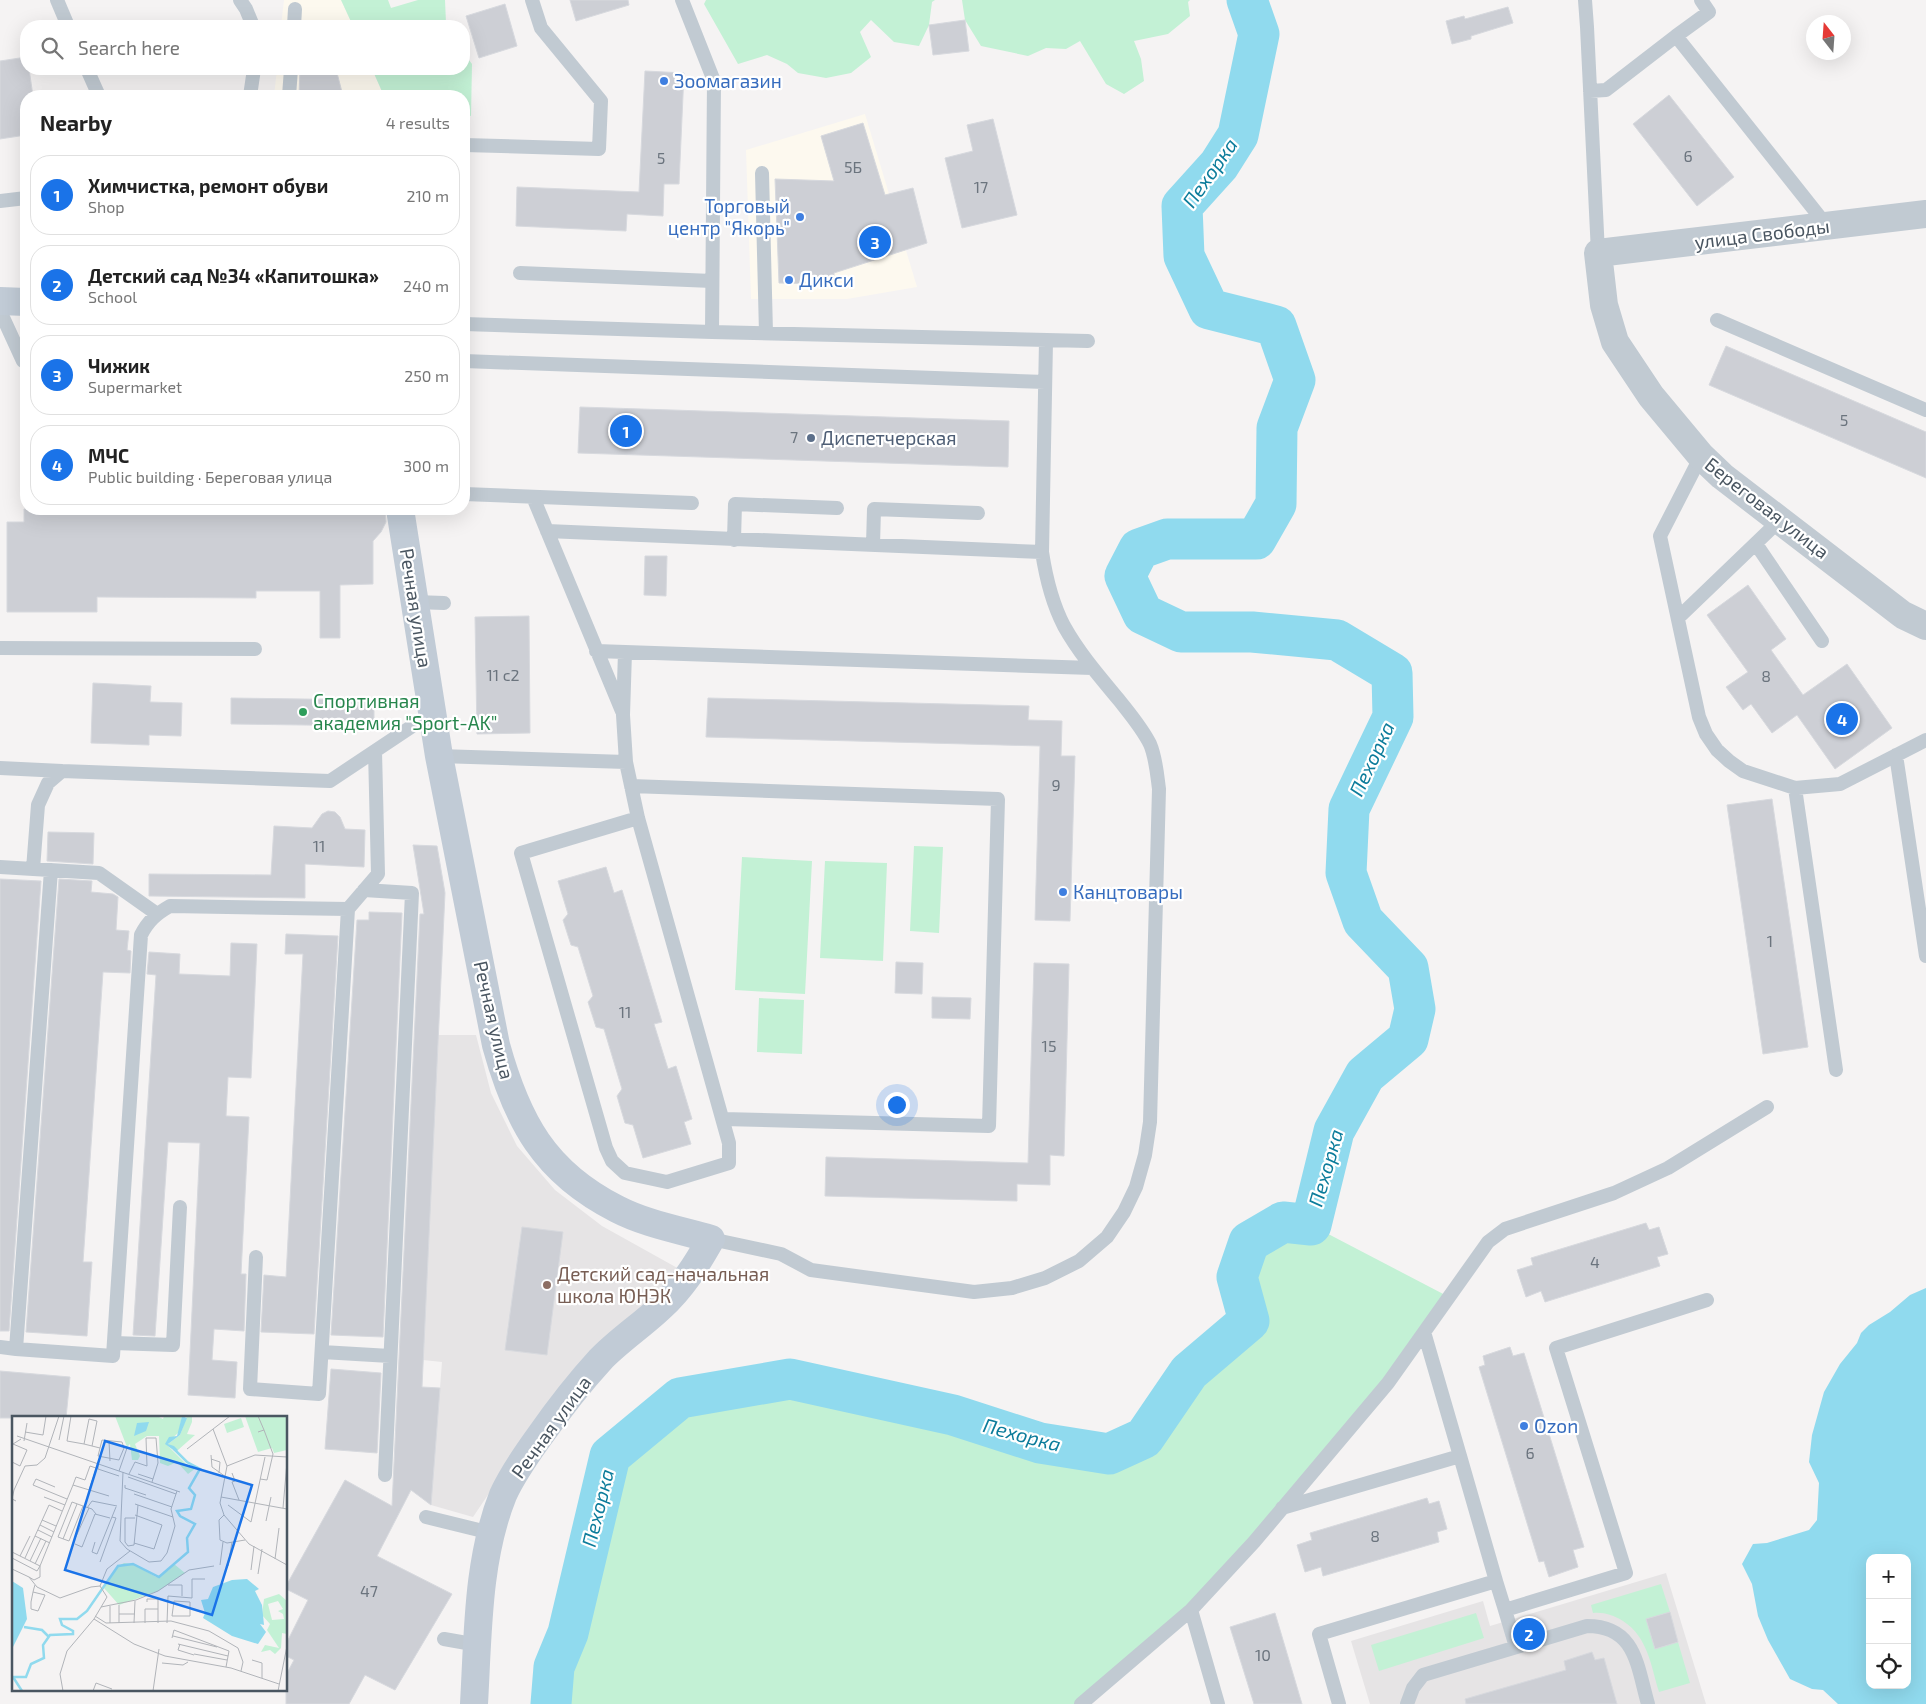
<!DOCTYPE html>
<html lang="en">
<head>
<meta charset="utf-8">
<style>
  body { margin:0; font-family:"Exo 2",sans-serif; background:#f2f2f2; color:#222 }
  .controls { position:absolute; right:15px; bottom:15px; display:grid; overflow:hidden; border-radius:10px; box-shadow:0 5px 20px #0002 }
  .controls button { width:45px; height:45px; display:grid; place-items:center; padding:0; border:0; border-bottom:1px solid #e0e0e0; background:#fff; color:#222; font:25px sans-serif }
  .compass { position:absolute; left:1806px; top:15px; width:45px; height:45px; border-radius:50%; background:#fff; box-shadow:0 5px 20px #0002; rotate:343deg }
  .you { position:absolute; left:896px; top:1104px; width:18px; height:18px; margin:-12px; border:4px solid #fff; border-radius:50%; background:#1a73e8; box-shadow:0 0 0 8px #1a73e833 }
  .badge { display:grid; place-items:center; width:32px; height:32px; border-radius:50%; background:#1a73e8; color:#fff; font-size:16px; font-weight:700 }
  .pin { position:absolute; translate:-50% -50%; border:2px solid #fff; box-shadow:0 1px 5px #0006 }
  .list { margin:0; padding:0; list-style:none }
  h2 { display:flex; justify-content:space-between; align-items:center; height:65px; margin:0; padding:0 20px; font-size:21px }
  h2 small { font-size:16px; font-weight:400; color:#767676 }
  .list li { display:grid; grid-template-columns:32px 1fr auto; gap:15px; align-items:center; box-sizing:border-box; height:80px; margin:0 10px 10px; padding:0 10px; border:1px solid #e0e0e0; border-radius:20px }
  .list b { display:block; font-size:19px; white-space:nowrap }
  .list p { margin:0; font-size:16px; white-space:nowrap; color:#767676 }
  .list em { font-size:16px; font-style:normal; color:#767676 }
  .icon { flex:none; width:28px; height:28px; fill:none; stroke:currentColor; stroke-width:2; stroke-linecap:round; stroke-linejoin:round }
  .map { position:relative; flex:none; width:1926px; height:1704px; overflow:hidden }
  .search { position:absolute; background:#fff; box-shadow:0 5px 20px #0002; left:20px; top:20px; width:450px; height:55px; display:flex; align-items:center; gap:12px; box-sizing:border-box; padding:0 18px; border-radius:20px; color:#767676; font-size:19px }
  .panel { position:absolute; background:#fff; box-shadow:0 5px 20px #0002; left:20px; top:90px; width:450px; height:425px; border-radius:20px }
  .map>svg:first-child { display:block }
  .commercial { fill:#fdf9ef }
  .education { fill:#e6e4e5 }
  .green { fill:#c3f1d5 }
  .water { fill:#90daee; fill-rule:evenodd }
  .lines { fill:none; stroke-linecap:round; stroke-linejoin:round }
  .river { stroke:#90daee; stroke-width:41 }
  .building { fill:#cdcfd5; stroke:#d7d9de }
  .lane { stroke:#c1cad2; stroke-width:14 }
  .street { stroke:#c1cad2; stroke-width:28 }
  .secondary { stroke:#c1cbd6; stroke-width:28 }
  .shop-dot { fill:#3f7fe0; stroke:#fff; stroke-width:2 }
  .service-dot { fill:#5c6f8a; stroke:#fff; stroke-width:2 }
  .leisure-dot { fill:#2e9e5b; stroke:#fff; stroke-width:2 }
  .education-dot { fill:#8d6e63; stroke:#fff; stroke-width:2 }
  .labels { text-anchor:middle; stroke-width:4.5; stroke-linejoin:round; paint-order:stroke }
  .number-label { font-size:16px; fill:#6b747e }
  .shop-label { font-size:19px; fill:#366cbe; stroke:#fff; text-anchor:start }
  .street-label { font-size:19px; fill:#4a5661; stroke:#fff }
  .service-label { font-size:19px; fill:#4e5e75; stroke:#fff; text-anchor:start }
  .leisure-label { font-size:19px; fill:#27864d; stroke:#fff; text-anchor:start }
  .education-label { font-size:19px; fill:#785e54; stroke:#fff; text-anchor:start }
  .water-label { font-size:20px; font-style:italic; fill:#0c7c9b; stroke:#fff }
  .inset-river { fill:none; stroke:#90daee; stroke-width:2.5 }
  .inset-road { fill:none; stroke:#b1b4b9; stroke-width:1 }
  .view { fill:#1a73e8; fill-opacity:0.15; stroke:#1a73e8; stroke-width:2.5 }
  .inset-edge { fill:none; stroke:#4a5661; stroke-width:2.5 }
</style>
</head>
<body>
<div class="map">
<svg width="1926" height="1704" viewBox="0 0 1926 1704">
  <rect width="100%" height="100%" fill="#f5f3f3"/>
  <path class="commercial" d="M284,0H341L353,26H281Z
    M277,69H372L384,96H274Z
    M865,114L917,287L847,299H751L746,150Z"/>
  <path class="education" d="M438,1035H476L491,1093L517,1146L555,1190L602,1226L681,1270L552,1400L473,1517L431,1505L442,1362L423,1360Z
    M1666,1573L1706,1704H1370L1351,1641L1483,1601L1490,1626Z"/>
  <path class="green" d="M341,0H388L391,8L418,0H445L446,23L436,26H353Z
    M706,0H935L932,2L929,25L919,46L894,42L871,20L860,32L871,57L851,73L826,78L798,73L787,64L767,55L738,64L704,4Z
    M962,0H1190L1188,2L1190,16L1168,34L1134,41L1141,59L1144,81L1124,94L1106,84L1080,41L1066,49L1046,48L1028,56L981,46L965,20Z
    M465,55L472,64L471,116L464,115V96H384L372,69H464Z
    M914,846L943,847L939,933L910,931Z
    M742,857L812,861L805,994L735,990Z
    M825,861L887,863L883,961L820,958Z
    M759,998L804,1000L802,1054L757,1052Z
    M1283,1222L1311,1225L1449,1297L1388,1383L1191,1610L1081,1704H551L554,1667L568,1633L610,1456L680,1398L790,1379L953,1415L1040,1443L1109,1454L1144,1438L1189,1372L1249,1321L1237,1277L1249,1242Z
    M1661,1584L1670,1612L1646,1619L1655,1649L1678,1642L1690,1683L1659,1692C1651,1666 1648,1637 1623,1621C1613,1615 1604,1612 1593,1613L1591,1605Z
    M1476,1613L1484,1638L1379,1671L1371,1645Z"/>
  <path class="water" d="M1926,1288V1704H1838L1823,1690L1812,1689L1790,1679L1768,1640L1758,1616L1752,1584L1742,1564L1753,1544L1767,1543L1809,1530L1817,1520L1819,1483L1809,1462L1812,1435L1824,1392L1840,1364L1857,1343L1861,1333L1869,1325L1890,1312L1910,1295ZM1870,1558H1907V1685H1870Z"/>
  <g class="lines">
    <path class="river" d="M551,1704L554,1667L568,1633L610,1456L680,1398L790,1379L953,1415L1040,1443L1109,1454L1144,1438L1189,1372L1249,1321L1237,1277L1249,1242L1283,1222L1311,1225L1334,1131L1365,1075L1408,1039L1415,1009L1408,968L1363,921L1346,873L1349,809L1393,717L1392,673L1337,640L1252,632H1181L1143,614L1125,576L1139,549L1167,539H1256L1276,504L1277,428L1295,380L1276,326L1209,309L1184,256L1182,206L1219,165L1238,135L1259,34L1247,0"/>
  </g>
  <path class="building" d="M570,0H628L629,5L576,21Z
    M505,4L517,46L479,58L466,16Z
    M1508,7L1513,23L1471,36V39L1452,44L1446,21L1464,16L1465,19Z
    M965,20L969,51L933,55L929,25Z
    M26,57V69H29L33,96H26V135L0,139V61Z
    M300,69H336L343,96H299Z
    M645,71L684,73L679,184H664L663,216L627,214L626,231L516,226L517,187L639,192Z
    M1669,95L1734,177L1697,206L1633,124Z
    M993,119L1017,215L962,228L945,158L973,151L967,125Z
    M863,123L885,195L913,188L927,243L834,273V284L779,283L775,179L834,181L821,136Z
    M1726,346L1926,432V478L1709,385Z
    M580,407L1009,421L1008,467L578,453Z
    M24,509H385L386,522L381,532L373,541V584L340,585V638H320V591H256V598L97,597V612H7V522H24Z
    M645,556H667L666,596L644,595Z
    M1748,585L1786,639L1771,650L1803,695L1847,664L1892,728L1835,769L1797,715L1772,733L1751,704L1743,710L1726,687L1748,672L1707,615Z
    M529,616L530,733L477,734L475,617Z
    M93,683L151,686L150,702L182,703L181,736L149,735V745L91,743Z
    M231,698L374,700V726L231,724Z
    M708,698L1029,706L1028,720L1062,721L1061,756H1075L1070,921L1035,920L1040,746L706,737Z
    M1772,799L1808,1047L1763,1054L1727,805Z
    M328,811L335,812L340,817L345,829L365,830L364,867L305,864V898L149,896V874L271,875L274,826L312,828L322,814Z
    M48,832L94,833L93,864L47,861Z
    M413,845L437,846L445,893L422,1387L440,1388L431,1505L411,1490L377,1556L452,1594L395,1690L365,1675L349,1704H286V1675L294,1660L286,1656V1644L308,1600L286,1589V1586L345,1480L392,1506L420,914H424Z
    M606,867L614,893L622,890L662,1022L654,1024L668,1069L676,1066L692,1119L684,1122L691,1144L643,1158L633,1125L625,1123L617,1096L622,1089L604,1029L596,1027L588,1002L593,996L578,947L571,945L563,920L568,914L558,881Z
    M0,879L41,881L9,1331H0Z
    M59,879L92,881L91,892L113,894L118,897L116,930L129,931L127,950L131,951L130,973L103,972L83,1262H92L87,1336L26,1332Z
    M369,912L402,913L383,1337L331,1335L357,920H369Z
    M286,934L338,936L314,1334L261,1332L264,1275L286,1277L303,954H285Z
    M231,943L257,944L251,1078L228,1077L226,1116L249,1117L241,1274H246L244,1331L214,1329L212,1360L237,1362L235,1398L188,1395L200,1143L168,1142L155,1336L133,1335L156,975L147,974L149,952L180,954L179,974L230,976Z
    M896,962L923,963L922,994L895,993Z
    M1034,963L1069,964L1064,1156L1050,1155V1185L1017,1184V1201L825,1196L826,1157L1028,1163Z
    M932,997L971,998L970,1019L932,1018Z
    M1646,1223L1649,1230L1659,1227L1668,1254L1657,1257L1660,1266L1545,1302L1541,1291L1526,1297L1517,1270L1533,1265L1531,1258Z
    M522,1227L563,1232L547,1355L505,1350Z
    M1510,1347L1513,1356L1524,1353L1584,1547L1573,1550L1578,1567L1549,1577L1544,1561L1539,1562L1479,1367L1485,1365L1483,1356Z
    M331,1369L381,1373L377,1453L325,1449Z
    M0,1371L70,1377L66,1418H0Z
    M1427,1498L1429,1504L1439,1501L1447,1529L1437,1532L1439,1542L1323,1576L1321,1567L1305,1572L1297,1545L1312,1540L1310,1533Z
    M1670,1612L1678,1642L1655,1649L1646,1619Z
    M1275,1613L1294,1677L1302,1704H1254L1230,1627Z
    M1592,1652L1595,1660L1604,1658L1617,1704H1466L1465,1699L1566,1670L1564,1661Z"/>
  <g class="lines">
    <path class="lane" d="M57,0L68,26
      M240,0L246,9L253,26
      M682,0L714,81L712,332
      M1585,0L1587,27L1598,253
      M1701,0L1709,12L1676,36L1827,226
      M294,26L295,9
      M87,69L99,96
      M1590,91L1606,90L1676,36
      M250,96L254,69
      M289,96L291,69
      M464,145L599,149L601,101L541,28L532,0
      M762,173L766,333
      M0,201L26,198
      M520,273L712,281
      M0,311L23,361L26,362
      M1717,320L1926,410
      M464,324L712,332L1088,341
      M464,361L1045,382
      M1701,456L1660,536L1699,717L1706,734L1717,750L1729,761L1743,771L1795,788L1840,784L1926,740
      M464,494L692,503
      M533,497L622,711
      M547,531L1042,552
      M734,540L735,504L837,508
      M1756,544L1822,641
      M873,545L874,509L978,513
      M415,602L444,603
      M1678,618L1780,520
      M0,648L255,649
      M596,651L1092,668
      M625,652L623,715L626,762L638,818L729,1143V1163L667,1182L625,1173L612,1161L606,1148L521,853L638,818
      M1896,755L1926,956
      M439,756L626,762
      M0,768L62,771
      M631,786L998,799L989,1126L723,1119
      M1795,788L1836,1070
      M0,867L99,873L157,914
      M33,869L38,805L48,783L62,771L330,781L432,713
      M364,890L412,893L385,1475
      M711,1239L781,1254L811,1270L974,1292L1012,1288L1045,1278L1079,1261L1107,1237L1124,1212L1136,1187L1145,1155L1150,1122L1159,789C1157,774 1156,758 1150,744C1142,728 1130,714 1119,700C1099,676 1079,653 1064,626C1052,603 1046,578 1042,552L1046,341
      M256,1257L250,1389L319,1394L348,909L378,874L375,751
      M1424,1332L1460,1456
      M114,1343L173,1345L180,1207
      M0,1347L16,1349L51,870
      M16,1349L113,1356L141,935C148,921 156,914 170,906L348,909
      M322,1352L390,1356
      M1282,1508L1460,1456L1496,1581
      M426,1517L491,1533
      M1191,1610L1218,1704
      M1505,1610L1516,1647
      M444,1639L478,1645
      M1081,1704L1191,1610L1254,1542L1388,1383L1488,1242L1505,1229L1614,1193L1668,1168L1767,1107
      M1339,1704L1319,1634L1496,1581L1505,1610L1626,1573L1556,1348L1707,1300
      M1407,1704L1413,1688L1423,1675L1587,1626C1636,1626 1637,1666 1648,1704"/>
    <path class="street" d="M1926,214L1598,253L1604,305L1615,342L1651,396L1701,456L1722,476L1903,615L1926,626"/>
    <path class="secondary" d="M0,301L26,302
      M400,509L439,756L496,1045C517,1121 544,1172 617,1209C646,1224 680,1230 711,1239C697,1264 682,1288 660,1308C641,1326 618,1341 600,1360C578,1384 558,1410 539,1437C526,1455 512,1475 503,1495C477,1560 478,1635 474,1704"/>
  </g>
  <g class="shop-dot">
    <circle cx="664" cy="81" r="5"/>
    <circle cx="800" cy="217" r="5"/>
    <circle cx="789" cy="280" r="5"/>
    <circle cx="1063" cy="892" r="5"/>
    <circle cx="1524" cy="1426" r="5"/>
  </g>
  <circle class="service-dot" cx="811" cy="438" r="5"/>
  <circle class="leisure-dot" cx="303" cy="712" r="5"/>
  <circle class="education-dot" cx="547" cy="1285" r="5"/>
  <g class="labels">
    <g class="number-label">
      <text x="1688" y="162">6</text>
      <text x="661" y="164">5</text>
      <text x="853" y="173">5Б</text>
      <text x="981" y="193">17</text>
      <text x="1844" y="426">5</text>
      <text x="794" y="443">7</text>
      <text x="503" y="681">11 с2</text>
      <text x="1766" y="682">8</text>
      <text x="1056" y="791">9</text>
      <text x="319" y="852">11</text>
      <text x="1770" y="947">1</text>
      <text x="625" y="1018">11</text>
      <text x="1049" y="1052">15</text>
      <text x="1595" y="1268">4</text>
      <text x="1530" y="1459">6</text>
      <text x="1375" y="1542">8</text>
      <text x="369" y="1597">47</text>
      <text x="1263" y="1661">10</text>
    </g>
    <g class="shop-label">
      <text x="674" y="88">Зоомагазин</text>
      <text x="790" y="213" text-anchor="end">Торговый<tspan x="790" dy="22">центр "Якорь"</tspan></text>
      <text x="799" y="287">Дикси</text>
      <text x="1073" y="899">Канцтовары</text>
      <text x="1534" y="1433">Ozon</text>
    </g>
    <g class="street-label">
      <text transform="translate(1762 234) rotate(-7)" y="7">улица Свободы</text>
      <text transform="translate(1767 508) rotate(38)" y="7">Береговая улица</text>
      <text transform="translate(416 608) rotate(81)" y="7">Речная улица</text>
      <text transform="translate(494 1020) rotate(77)" y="7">Речная улица</text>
      <text transform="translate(551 1427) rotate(-54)" y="7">Речная улица</text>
    </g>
    <g class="service-label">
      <text x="821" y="445">Диспетчерская</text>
    </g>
    <g class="leisure-label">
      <text x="313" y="708">Спортивная<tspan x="313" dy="22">академия "Sport-AK"</tspan></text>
    </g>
    <g class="education-label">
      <text x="557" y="1281">Детский сад-начальная<tspan x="557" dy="22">школа ЮНЭК</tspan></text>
    </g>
    <g class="water-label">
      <text transform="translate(1210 173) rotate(-55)" y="7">Пехорка</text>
      <text transform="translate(1372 759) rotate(-65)" y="7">Пехорка</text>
      <text transform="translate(1326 1168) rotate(-74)" y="7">Пехорка</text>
      <text transform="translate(1022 1435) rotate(15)" y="7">Пехорка</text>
      <text transform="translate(598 1508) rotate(-76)" y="7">Пехорка</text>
    </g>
  </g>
  <g transform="translate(12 1416)">
    <rect width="275" height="275" fill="#f5f3f3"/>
    <path d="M103,0H145L151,3L152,0H170L167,16L154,28L174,48L184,52L176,58L165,46L156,50L148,47L147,20H135L123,28L128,40L126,44H120L118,28L115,31ZM175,0H180V6L175,18L183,19L166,34L156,28L168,19ZM233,0H275V34L262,37L260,32L246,36ZM229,2L232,11L215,17L212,8ZM112,147L121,148L144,161L157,154L162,148L173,157L146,175L107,189L92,172L106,150ZM267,178L275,185V218L270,217L269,232L263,238L258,234L249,236L253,229L267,232L255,214L258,208L250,199L252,183ZM266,185L271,193L266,195L271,198L272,203L260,204L256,188Z" fill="#c3f1d5" fill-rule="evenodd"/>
    <path d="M170,0L175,2L168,19L156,28L162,30L166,34L164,36L153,28L157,21L165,20ZM137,6L134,15L122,20L125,7ZM235,163L247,173L243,175L250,189L252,209L248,208L254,216L246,228L220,220L191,202L193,197L189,184L196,183L201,171L220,164ZM0,165L11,172L15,203L0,233Z" fill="#90daee"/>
    <path class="inset-river" d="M12,211L30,214L37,221M10,275L1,261H14L19,248L32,242L31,229L38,219L61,218V215L50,209L48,203H65L75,195L106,150L121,148L147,161L176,136L175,122L183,108L168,100L165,95L179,93L183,79L177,72L188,53L175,46L162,33"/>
    <path class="inset-road" d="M59,0L55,25L72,28L80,30L85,5L77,3L72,28M201,13L215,50L208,87L212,99L237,128L275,149M13,16L31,19L34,0M246,16L252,14L246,0M5,20L168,76M47,24L52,0M12,25L15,7M97,25L98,45M80,30L88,32L90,24L110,26L112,32L107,44L86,40L88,32M175,33L218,0M199,39L200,51L214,61M199,43L208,46L207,57M0,46L8,50L15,34L1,28L9,23M86,49V53L107,60M215,50L243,39L275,41M107,55L115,32M111,56L108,125L115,133L137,146L149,145L155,137L163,110L159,93L165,75M220,57L223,65L220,66L227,84M117,58L123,46L135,50L134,22H144L146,47L140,66M126,58L141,63M116,61L164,78M248,63L255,64L261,38L252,14M61,69L64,61L73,64L78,50L84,52M113,69V72L134,79M43,71L24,63L21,69L55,83M77,74L85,50M122,78L160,91M32,81L53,89M209,81L275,93M4,85L0,83L2,74L13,50L25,49L33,42L47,0M123,88L161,101M216,89L239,106L253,41M71,90L57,125L46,121L60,86L71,90L80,93L84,98M75,92L80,85L105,90M271,92L275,46M212,99L207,104L208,124L215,127L233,124M123,102H113V126L116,130L122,129L126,89M30,104L44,110M254,105L259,81M28,109L42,116M26,114L40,121M51,123L65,88M83,126L80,136L85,138L104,91M38,127L23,120L37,89L50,95M61,127L77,92M122,127L142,133L150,109L123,99M63,128L70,131L83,98L98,102M0,136L28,150L25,155L0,142M8,140L18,120M13,142L23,120M263,143L267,112M18,145L29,122M88,146L104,102L100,101M23,148L34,125M208,149L211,126M216,150L220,126M0,153L17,161L25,171L48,182L79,171L88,170M239,154L242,130M246,158L250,133M17,161L22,164L28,161V150L61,69L97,80M156,169H170V180M21,176L33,179L26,195L19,193V186L21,176L22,172L23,169M162,185L178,186V200H160ZM135,186V183H146V207M107,189V207M89,191L124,184L146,175L177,154L202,150M107,198H123M83,200L94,207L159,205L197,215L226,232L231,246L229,255M82,203L122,228L153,240L219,252L267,268M98,207V190M122,207L123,185M133,207V193H146M155,207L156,180L180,182V163H193M161,220L205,231M160,222L162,214L217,235L214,251M166,228L216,240M168,228L166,234L182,239M182,238L215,244M240,244L250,247V262M150,247L171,249L176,246M51,275L48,258L55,235L82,203L95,181L88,170L95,153L118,135M81,275L84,267L100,273M141,275L147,233M266,275L275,230"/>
    <path class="view" d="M93,25L240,69L200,199L53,154Z"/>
    <rect width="275" height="275" class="inset-edge"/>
  </g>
</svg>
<div class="controls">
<button>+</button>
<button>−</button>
<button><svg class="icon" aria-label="locate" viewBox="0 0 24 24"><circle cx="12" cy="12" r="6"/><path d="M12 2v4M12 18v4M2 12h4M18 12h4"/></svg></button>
</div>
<svg class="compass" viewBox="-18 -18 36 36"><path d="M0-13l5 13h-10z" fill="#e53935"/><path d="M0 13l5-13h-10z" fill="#767676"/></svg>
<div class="you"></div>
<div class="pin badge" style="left:626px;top:431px">1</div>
<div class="pin badge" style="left:1529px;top:1634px">2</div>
<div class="pin badge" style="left:875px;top:242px">3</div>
<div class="pin badge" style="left:1842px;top:719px">4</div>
<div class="search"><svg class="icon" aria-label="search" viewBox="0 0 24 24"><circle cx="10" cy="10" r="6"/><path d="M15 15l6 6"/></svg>Search here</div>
<section class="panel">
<h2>Nearby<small>4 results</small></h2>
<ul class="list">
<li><span class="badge">1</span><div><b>Химчистка, ремонт обуви</b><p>Shop</p></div><em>210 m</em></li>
<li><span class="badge">2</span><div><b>Детский сад №34 «Капитошка»</b><p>School</p></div><em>240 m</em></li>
<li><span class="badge">3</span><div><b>Чижик</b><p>Supermarket</p></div><em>250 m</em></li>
<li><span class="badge">4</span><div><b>МЧС</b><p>Public building · Береговая улица</p></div><em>300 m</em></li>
</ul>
</section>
</div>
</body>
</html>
